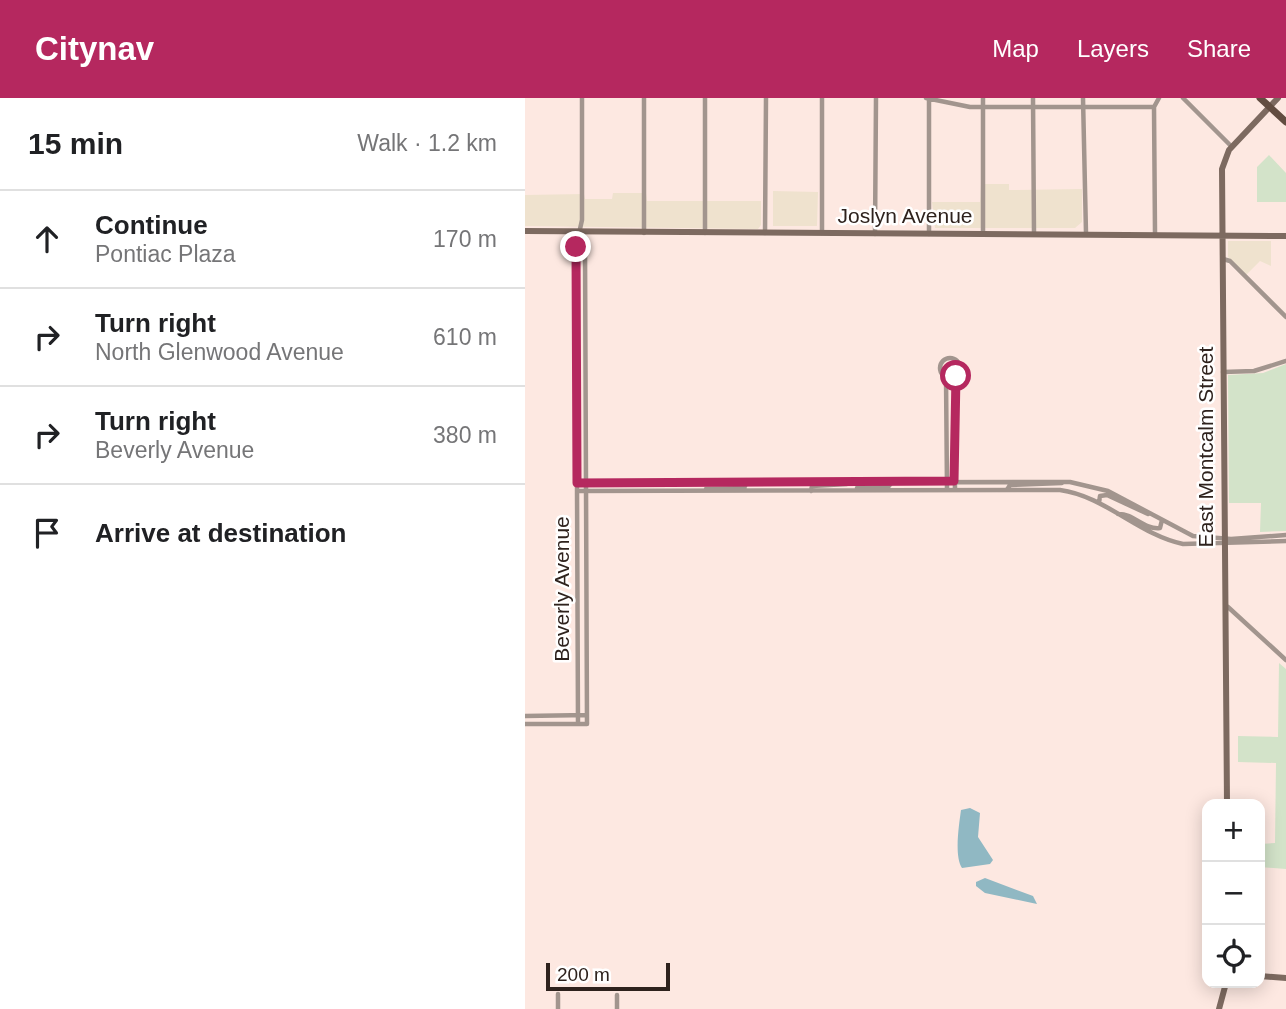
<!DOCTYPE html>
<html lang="en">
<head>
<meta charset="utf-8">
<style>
  body { margin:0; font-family:Helvetica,sans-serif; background:#f6f6f6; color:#202124 }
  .controls { position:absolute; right:21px; bottom:21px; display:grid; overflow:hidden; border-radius:14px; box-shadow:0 4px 18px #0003 }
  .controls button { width:63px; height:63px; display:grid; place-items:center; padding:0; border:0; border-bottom:2px solid #e0e0e0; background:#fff; color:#202124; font:35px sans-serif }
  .scale { position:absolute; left:21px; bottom:18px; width:124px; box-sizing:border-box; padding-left:7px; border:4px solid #2e221d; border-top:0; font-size:19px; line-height:24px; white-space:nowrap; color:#2e221d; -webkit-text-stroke:5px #fff; paint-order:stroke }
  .stop { position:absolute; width:21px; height:21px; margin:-16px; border:5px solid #b5285f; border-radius:50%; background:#fff }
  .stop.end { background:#b5285f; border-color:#fff; box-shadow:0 2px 7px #0008 }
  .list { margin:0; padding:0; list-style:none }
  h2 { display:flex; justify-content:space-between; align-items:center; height:91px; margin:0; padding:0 28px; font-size:30px }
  h2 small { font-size:23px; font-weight:400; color:#757577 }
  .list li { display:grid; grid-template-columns:46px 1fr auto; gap:21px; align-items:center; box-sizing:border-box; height:98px; padding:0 28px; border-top:2px solid #e0e0e0 }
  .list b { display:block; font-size:26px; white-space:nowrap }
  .list p { margin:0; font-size:23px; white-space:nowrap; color:#757577 }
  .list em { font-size:23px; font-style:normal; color:#757577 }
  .icon { flex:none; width:38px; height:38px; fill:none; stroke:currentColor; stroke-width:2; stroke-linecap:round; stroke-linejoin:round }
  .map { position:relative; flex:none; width:761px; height:911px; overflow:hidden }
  header { display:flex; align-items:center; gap:42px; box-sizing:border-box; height:98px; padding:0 35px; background:#b5285f; color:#fff }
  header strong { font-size:33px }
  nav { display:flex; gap:38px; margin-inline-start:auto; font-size:24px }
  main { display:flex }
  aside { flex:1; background:#fff }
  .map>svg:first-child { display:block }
  .commercial { fill:#efe2ce }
  .green { fill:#d3e3c9 }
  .water { fill:#90b8c3 }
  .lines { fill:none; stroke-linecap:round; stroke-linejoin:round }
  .street { stroke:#a2958e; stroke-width:4.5 }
  .secondary { stroke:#7d6a60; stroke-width:6 }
  .primary { stroke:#634d41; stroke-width:7 }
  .route { stroke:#b5285f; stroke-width:9 }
  .labels { text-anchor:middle; stroke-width:5; stroke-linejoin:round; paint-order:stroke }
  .street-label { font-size:21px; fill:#2e221d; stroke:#fff }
</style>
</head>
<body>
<header>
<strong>Citynav</strong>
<nav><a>Map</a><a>Layers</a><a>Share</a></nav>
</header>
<main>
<aside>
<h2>15 min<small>Walk · 1.2 km</small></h2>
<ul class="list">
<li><svg class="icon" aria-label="ahead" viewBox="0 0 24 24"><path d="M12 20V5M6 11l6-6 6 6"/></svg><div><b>Continue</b><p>Pontiac Plaza</p></div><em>170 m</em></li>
<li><svg class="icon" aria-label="right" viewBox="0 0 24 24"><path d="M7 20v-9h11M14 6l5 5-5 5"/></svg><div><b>Turn right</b><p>North Glenwood Avenue</p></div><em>610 m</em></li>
<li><svg class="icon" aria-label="right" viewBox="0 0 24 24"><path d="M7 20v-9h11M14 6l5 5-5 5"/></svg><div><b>Turn right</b><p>Beverly Avenue</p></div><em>380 m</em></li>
<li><svg class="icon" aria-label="arrive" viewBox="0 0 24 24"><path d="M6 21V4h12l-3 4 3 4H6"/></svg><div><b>Arrive at destination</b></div></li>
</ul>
</aside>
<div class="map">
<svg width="761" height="911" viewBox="0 0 761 911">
  <rect width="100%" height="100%" fill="#fde8e1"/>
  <path class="commercial" d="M456,86H484V92L557,91V124L550,130H410L407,104H455Z
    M248,93L293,94L292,128H248Z
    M88,95H121L122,103H236V127L233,131L0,128V97L59,96L60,101H87Z
    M703,143H746V168L735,163L721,177L703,159Z"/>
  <path class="green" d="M744,57L761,75V104H732V69Z
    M761,266V433L735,434L736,405H704L703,277L738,275Z
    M754,565L761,571V771L735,769V746L750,745L751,665L713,664V638L753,639Z"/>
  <path class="water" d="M445,710L455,715L453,739L468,762L465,766L437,770C429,758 434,727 436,712Z
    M460,780L508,798L512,806L460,795L451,788V784Z"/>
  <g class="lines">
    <path class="street" d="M401,0L445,9H629
      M404,0V136
      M508,0L509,135
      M558,0L561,135
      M658,0L707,49
      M119,135V0
      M180,135V0
      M240,135L241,0
      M297,135V0
      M630,135L629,9L634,0
      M350,136L351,0
      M458,136V0
      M698,161L705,163L761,219
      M415 270a10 10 0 1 1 20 0a10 10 0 1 1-20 0Z
      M698,274L729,273L761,263
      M421,279L422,392
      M429,279L430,392
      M52,385L545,384L583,393L668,438L706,441L761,437
      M332,390L363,389L367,384
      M181,391L219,390L222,384
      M482,392L485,387L537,385
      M52,393L535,392C580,398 614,437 658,446L761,443
      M286,393L287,388L322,386
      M574,405L575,398L582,397L623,416
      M593,416C608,415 619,432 635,430L637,422
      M703,509L761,562
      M0,618L62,617
      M0,626H62L60,148L56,136
      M53,626L51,149L57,122V0
      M33,911V896
      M92,911V897"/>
    <path class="secondary" d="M0,133L761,138
      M702,706L697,71L704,52L753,0
      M735,878L761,880
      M694,911L701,885"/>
    <path class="primary" d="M735,0L761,24"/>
  </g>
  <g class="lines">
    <path class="route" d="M51,149L52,385L429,383L431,278"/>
  </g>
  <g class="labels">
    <g class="street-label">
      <text x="380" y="125">Joslyn Avenue</text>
      <text transform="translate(681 349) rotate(-90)" y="7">East Montcalm Street</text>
      <text transform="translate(37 491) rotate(-90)" y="7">Beverly Avenue</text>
    </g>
  </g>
</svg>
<div class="controls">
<button>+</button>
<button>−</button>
<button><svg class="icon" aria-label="locate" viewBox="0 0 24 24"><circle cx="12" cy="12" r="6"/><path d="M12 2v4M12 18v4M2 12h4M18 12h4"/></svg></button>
</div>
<div class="scale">200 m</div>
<div class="stop" style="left:431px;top:278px"></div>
<div class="stop end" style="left:51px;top:149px"></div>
</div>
</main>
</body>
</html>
